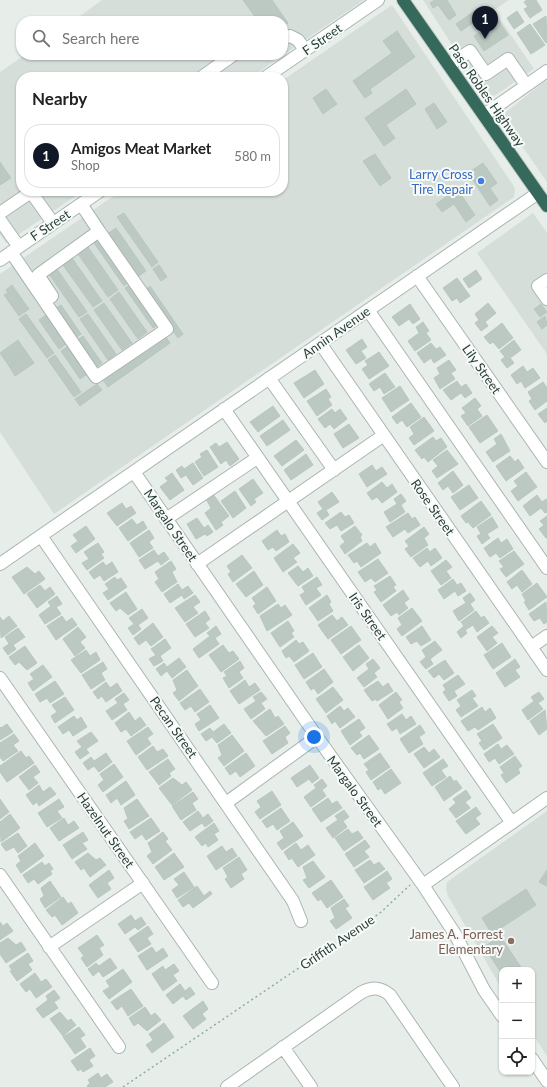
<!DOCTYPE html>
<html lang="en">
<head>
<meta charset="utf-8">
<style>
  body { margin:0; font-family:Lato,sans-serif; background:#f6f6f6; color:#222 }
  .controls { position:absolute; right:12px; bottom:12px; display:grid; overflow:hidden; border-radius:8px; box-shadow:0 1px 3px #0004 }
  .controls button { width:36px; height:36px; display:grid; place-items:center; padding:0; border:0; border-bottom:1px solid #e0e0e0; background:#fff; color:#222; font:20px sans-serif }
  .you { position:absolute; left:314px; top:737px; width:14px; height:14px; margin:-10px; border:3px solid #fff; border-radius:50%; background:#1a73e8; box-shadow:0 0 0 6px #1a73e833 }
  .badge { display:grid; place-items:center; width:26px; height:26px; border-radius:50%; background:#111827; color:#fff; font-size:13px; font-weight:700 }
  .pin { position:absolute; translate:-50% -33px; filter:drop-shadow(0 1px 2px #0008) }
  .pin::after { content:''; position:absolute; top:21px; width:14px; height:12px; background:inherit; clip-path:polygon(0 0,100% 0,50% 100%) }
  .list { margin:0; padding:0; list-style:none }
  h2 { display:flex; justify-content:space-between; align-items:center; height:52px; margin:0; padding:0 16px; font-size:17px }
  h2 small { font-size:13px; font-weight:400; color:#767676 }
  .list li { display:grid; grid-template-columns:26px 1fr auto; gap:12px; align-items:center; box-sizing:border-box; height:64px; margin:0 8px 8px; padding:0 8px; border:1px solid #e0e0e0; border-radius:16px }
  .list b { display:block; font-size:15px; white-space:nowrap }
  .list p { margin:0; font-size:13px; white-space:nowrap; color:#767676 }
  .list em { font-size:13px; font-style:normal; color:#767676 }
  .icon { flex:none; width:22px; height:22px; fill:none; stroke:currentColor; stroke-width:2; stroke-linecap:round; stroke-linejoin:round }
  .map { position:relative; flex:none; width:547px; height:1087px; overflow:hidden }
  .search { position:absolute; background:#fff; box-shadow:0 1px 3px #0004; left:16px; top:16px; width:272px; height:44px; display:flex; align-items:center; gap:10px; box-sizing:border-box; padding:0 14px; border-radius:16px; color:#767676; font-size:15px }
  .panel { position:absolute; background:#fff; box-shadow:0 1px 3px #0004; left:16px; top:72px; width:272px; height:124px; border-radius:16px }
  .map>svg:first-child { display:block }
  .built { fill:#d5ded9 }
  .building { fill:#bcc9c3; stroke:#b9c7c1 }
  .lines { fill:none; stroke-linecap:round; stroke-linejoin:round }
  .minor-casing { stroke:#aab6b1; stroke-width:14 }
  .highway-casing { stroke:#c3c9c7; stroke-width:14 }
  .path { stroke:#8aaea1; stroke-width:1.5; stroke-dasharray:2 3; stroke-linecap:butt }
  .minor { stroke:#fff; stroke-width:12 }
  .highway { stroke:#35695b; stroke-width:12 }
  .shop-dot { fill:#3f7fe0; stroke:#f7faf9; stroke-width:1.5 }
  .education-dot { fill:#8d6e63; stroke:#f7faf9; stroke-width:1.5 }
  .labels { text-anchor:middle; stroke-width:4; stroke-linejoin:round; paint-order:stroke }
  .street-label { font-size:13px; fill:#273f37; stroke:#f7faf9 }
  .shop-label { font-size:13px; fill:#366cbe; stroke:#f7faf9; text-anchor:end }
  .education-label { font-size:13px; fill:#785e54; stroke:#f7faf9; text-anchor:end }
</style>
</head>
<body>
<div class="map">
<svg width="547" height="1087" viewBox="0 0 547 1087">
  <rect width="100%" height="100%" fill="#e7eeea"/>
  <path class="built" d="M102,0H364L251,77H21V191H83L6,243L0,234V72L25,55H283V21H73Z
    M423,0H509L494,10L534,69L494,96L482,91Z
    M392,5L515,188L514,197L54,514L0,432V274L121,191H283V80Z
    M546,80L547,82V182L504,120L506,112Z
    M533,213L547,233V354L477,253Z
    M547,811V1056L532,1033V970H502V989L448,896L446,889L447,882Z"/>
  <path class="building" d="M243,0H272L288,23L283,26V21H258Z
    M435,0H447L456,15L449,20L438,5L433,8L430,3Z
    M527,0H536L542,10L530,18L524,9L528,7L524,2Z
    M476,10L481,17L461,31L456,24Z
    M517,11L524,22L514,29L507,18Z
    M546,16L547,42L546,43L533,24Z
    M498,20L508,35L484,51L474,36Z
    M530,24L545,45L531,54L517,33Z
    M397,31L415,57L370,89L372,93L365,98L353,81L392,53L383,41Z
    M326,89L337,104L323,114L313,98Z
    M406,89L416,104L386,125L395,138L384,146L365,118Z
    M434,103L447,122L437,129L425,109Z
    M375,154L391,178L380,186L363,161Z
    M0,162L11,178L0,185Z
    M483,163L497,183L490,188L498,200L490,206L468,173Z
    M457,189L475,215L466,222L454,204L442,212L436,204Z
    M124,213L158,262L152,267L117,217Z
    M116,228L146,271L136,278L106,235Z
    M100,238L130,281L124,286L94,243Z
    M88,247L118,290L108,297L78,254Z
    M72,258L102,301L93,307L63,265Z
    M159,265L167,277L161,281L153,269Z
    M57,269L87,312L79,317L49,274Z
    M476,270L482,279L469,288L463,279Z
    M457,278L470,296L460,303L457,298L452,301L443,288Z
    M132,284L160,324L153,328L125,288Z
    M12,285L29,309L19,316L4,295L8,293L6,290Z
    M150,286L183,334L178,338L145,290Z
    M119,292L147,332L138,339L110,299Z
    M104,303L132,343L122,350L94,310Z
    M488,303L496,313L485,322L488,326L481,331L475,323L479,320L475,314Z
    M410,304L420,319L413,324L409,319L399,326L392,317Z
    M541,304L547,312L540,317L534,309Z
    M61,305L81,334L75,338L54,309Z
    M49,313L69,342L59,349L39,320Z
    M26,314L54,353L47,358L19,319Z
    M88,314L116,354L108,360L80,319Z
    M545,316L547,325L542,329L537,322Z
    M423,322L429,331L426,333L431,340L415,351L408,341L419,333L416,327Z
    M502,323L513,338L499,349L493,342L490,344L484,337Z
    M83,336L102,363L95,368L76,341Z
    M165,336L170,343L108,387L103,380Z
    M362,339L367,347L361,351L366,358L356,364L346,350Z
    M18,340L27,353L9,366L0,353Z
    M514,340L521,350L510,358L514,363L507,368L501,360L505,357L500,351Z
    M431,343L436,349L440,347L446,355L434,363L431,358L424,363L417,353Z
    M71,344L90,372L80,379L61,351Z
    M379,352L389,366L369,379L362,369L368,365L365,361Z
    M27,353L34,363L15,376L9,366Z
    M55,355L81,392L74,397L48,360Z
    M449,360L456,370L451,373L455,379L440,389L434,378L440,374L437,368Z
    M523,366L527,372L533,368L540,378L525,388L521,381L517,384L511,375Z
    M315,370L324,384L304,398L294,383Z
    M385,373L395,387L384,394L380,387L374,391L369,384Z
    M457,381L461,387L466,384L472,393L465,398L461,393L451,400L443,390Z
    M543,382L547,388V401L535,410L529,401L532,399L528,392Z
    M97,384L102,390L80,406L75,399Z
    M400,386L409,400L391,412L382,398Z
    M326,389L331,397L328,399L332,405L317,416L307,401Z
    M475,398L481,406L477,409L482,416L468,426L461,416L466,413L462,408Z
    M411,403L421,417L407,427L402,420L397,424L392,417Z
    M273,406L280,416L258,432L250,422Z
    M547,408V421L545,423L538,414Z
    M332,409L335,413L340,409L347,419L334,429L330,424L325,428L318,419Z
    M487,415L498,431L480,443L469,427Z
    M424,417L434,431L414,445L409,438L414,434L410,427Z
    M283,420L290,430L267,446L260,436Z
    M349,424L359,438L343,448L334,434Z
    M501,434L510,451L493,462L486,452L497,444L494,439Z
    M433,437L436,441L441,438L447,447L428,462L424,457L422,459L415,450Z
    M296,440L304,450L282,466L274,456Z
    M227,442L239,459L230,466L226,460L221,464L210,447L216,443L219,447Z
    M207,450L218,467L204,476L195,462L202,457L200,454Z
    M447,450L458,464L437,478L432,471L438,466L433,460Z
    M306,454L313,465L291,480L284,470Z
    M510,456L515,462L518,459L524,468L506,481L496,466Z
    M193,463L203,478L193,485L186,475L181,478L176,470L182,466L184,469Z
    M372,465L376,471L382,467L387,474L367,487L359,474Z
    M453,471L463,485L453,493L448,486L443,490L438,483Z
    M526,472L537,487L518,501L511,491L518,486L514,481Z
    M172,473L184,490L170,500L160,487L168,481L165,478Z
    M253,479L263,493L254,499L256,502L251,506L239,489Z
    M382,482L387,488L392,484L397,492L382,503L377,497L372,500L367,493Z
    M469,485L478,498L460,510L451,497Z
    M235,491L246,508L233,518L221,501Z
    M332,492L339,502L326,510L329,515L322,520L317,513L323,509L318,502Z
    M213,494L229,516L221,522L223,525L216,530L205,513L211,508L206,499Z
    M401,494L406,501L401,505L405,512L390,522L384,512L397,504L394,499Z
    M537,495L542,502L546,499L547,501V512L545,513L541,508L530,516L523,506Z
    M481,501L491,515L473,528L468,522L466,523L461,516Z
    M122,503L126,509L131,506L136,513L117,526L107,513Z
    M341,512L345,517L349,515L354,523L341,531L337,525L330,529L325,523Z
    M408,513L412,519L415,517L420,525L408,533L405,529L393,537L386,527Z
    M547,516V538H546L539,529L544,525L540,521Z
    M492,517L498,527L487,534L490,538L482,544L477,536L481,534L477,527Z
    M197,518L204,528L208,525L213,532L207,536L205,534L196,539L187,524Z
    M132,519L137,525L143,521L147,528L128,541L119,528Z
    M86,526L95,539L76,553L71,546L78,541L73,535Z
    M355,526L362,535L360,537L362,541L345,554L340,546L345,542L341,536Z
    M424,527L429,534L424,538L428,545L411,557L405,549L409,546L405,541Z
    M149,530L154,538L149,542L153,548L139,557L130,543Z
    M277,530L281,536L285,534L289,542L276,551L273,547L268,550L262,541Z
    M498,538L501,543L507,539L513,549L500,558L496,553L490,557L484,548Z
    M98,543L104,552L101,554L104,558L87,570L82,563L89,559L84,552Z
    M367,543L370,547L375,543L381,553L361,567L357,561L354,563L348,555Z
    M293,544L300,553L293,558L297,562L283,572L274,558Z
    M427,548L430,552L435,548L442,558L431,566L428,561L420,567L413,558Z
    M154,550L158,556L164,552L169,559L161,565L158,561L145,569L139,560Z
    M514,551L524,564L506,577L500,569L504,567L499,561Z
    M242,555L252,568L233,582L228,574L231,572L227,566Z
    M378,559L388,573L375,582L371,578L365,582L358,572Z
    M446,560L452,567L446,571L451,578L441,585L431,571Z
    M171,561L176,569L172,572L177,582L162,592L155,582L159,579L155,572Z
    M103,562L106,566L112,562L118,572L104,581L100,575L94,579L89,572Z
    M298,566L303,572L308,568L313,576L298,586L288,573Z
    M27,567L35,574L39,571L45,579L24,594L12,577Z
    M522,570L532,584L522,592L517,585L512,589L507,582Z
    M254,571L263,585L246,597L236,584Z
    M390,576L396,585L393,587L396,591L381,602L374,592L377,590L374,586Z
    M115,577L117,580L121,578L127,587L108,600L103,593L109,589L105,584Z
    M317,577L322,585L316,588L321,595L306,605L300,595L305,592L302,587Z
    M453,579L457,585L461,583L466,591L458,596L455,591L444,599L438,590Z
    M537,583L547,597L529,610L524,602L526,601L522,594Z
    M178,584L182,590L188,586L193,593L184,599L182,595L170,603L164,594Z
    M40,585L45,591L50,587L55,594L37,608L27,594Z
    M267,587L276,601L258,614L253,606L256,604L252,598Z
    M403,590L409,599L404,603L408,608L399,615L397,612L391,616L383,605Z
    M126,592L137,609L128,615L120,608L116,611L110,603Z
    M470,593L475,600L470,604L474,610L459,621L453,611L466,603L463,598Z
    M195,595L200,602L193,607L198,613L185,622L175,608Z
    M327,595L331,602L329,604L333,611L318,621L309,608Z
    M57,596L62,604L56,607L61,614L45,624L39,615L51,606L48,602Z
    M546,602L547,622L544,624L540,618L534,621L529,614Z
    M278,604L281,608L285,605L292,615L267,631L260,616Z
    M412,608L422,621L402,636L397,629L402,625L398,618Z
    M142,609L148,618L138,625L141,629L133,635L128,628L134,624L129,618Z
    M205,611L210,619L205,623L209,628L195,637L186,624Z
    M476,611L481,618L484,616L489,623L477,632L473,625L465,630L467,633L461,638L457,632L464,626L461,622Z
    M332,615L337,621L342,617L348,625L328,639L318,625Z
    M9,616L17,626L1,638L0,617L3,621Z
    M62,616L66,622L72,618L77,625L56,640L47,626Z
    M288,621L294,631L291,633L294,637L280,647L271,633Z
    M153,623L163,637L151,646L146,640L139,645L134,638Z
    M216,626L221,634L215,638L219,644L199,658L193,649L210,636L207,633Z
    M351,626L361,640L341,654L331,640Z
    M422,626L431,640L421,646L417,641L411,644L406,637Z
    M492,626L498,633L492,637L497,643L487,651L477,637Z
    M78,627L86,637L80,642L85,648L75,656L63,639Z
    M18,628L25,637L13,645L16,649L8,655L3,648L9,644L5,637Z
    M165,639L171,648L160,656L163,661L154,666L149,659L156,655L151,649Z
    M296,640L299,644L303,642L309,651L294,662L289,656L286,658L282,651Z
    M435,641L442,650L430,659L433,664L426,669L420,662L426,657L422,650Z
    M502,643L511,657L493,669L484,655Z
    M223,645L229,653L233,651L239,659L221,672L209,655Z
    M359,645L369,658L353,671L343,657Z
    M25,646L37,663L27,670L19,662L15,665L9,657Z
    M86,650L90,656L96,652L100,660L81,673L71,660Z
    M313,653L322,667L304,679L295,665Z
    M179,658L186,667L172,678L167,671L161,676L156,669L164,663L167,667Z
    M373,659L380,668L374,673L377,677L364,687L357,678L369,669L366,664Z
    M515,659L520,667L515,670L520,677L505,687L496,673Z
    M445,660L454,673L444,680L439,674L434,678L428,671Z
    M240,661L244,668L239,672L243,678L229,688L223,678L227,676L224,672Z
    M103,662L107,669L101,673L105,680L91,689L82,675Z
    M43,665L52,677L33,691L28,683L34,679L30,674Z
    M324,669L333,682L318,694L314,688L311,690L306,682Z
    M187,670L198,686L179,701L173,693L177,690L173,680Z
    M458,675L465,684L454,691L457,696L449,701L443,692L446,690L443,685Z
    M245,680L249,687L255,683L260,690L239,704L230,691Z
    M55,681L64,694L50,703L47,698L40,702L35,694Z
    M378,681L383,687L388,683L393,691L377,701L376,699L372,701L364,690Z
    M106,682L110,688L117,683L122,691L106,702L102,696L98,699L93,692Z
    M333,687L343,700L326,713L316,699Z
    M200,689L209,702L195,712L191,706L185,710L180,703Z
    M472,690L476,696L472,698L478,706L461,717L456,710L461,706L457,700Z
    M261,692L267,699L261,703L265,709L251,719L244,709L256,701L253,697Z
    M396,692L402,700L399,702L403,708L388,719L379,705Z
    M539,692L544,699L538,703L543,709L528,720L522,710L534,701L531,697Z
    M124,693L129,700L123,704L127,710L112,720L106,711L118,703L115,699Z
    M65,697L74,710L55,723L51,716L57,712L52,705Z
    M210,705L219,718L199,731L195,724L201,720L197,714Z
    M340,706L344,711L348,708L355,717L340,728L335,721L332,724L327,716Z
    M482,707L485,712L490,708L496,718L478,730L475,727L468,731L461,721Z
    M270,709L275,718L278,716L284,724L266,736L253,721Z
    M545,710L547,729L539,735L530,721Z
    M129,712L135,721L140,717L146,725L131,736L126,729L121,732L115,723Z
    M402,714L406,720L411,716L416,724L400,734L397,728L392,731L387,724Z
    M74,716L77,720L81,717L87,727L73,736L69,730L63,734L58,727Z
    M359,719L365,728L359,732L362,736L350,745L341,731Z
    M7,724L13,732L0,740V727L1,728Z
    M224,724L231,733L217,743L212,737L206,741L201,734L210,728L213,732Z
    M493,724L502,738L484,750L479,743L482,741L477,734Z
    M420,725L425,733L419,737L423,744L409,753L400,739Z
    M285,726L290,733L285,737L288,743L272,754L263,741Z
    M148,727L153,734L147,738L151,744L136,755L127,741Z
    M91,732L98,741L86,749L89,753L80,759L75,752L82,747L77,741Z
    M14,734L19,741L13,745L18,751L3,761L0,757V743Z
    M232,735L244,751L224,766L218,758L222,755L218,745Z
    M369,735L379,749L364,759L360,753L357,755L351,748Z
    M498,744L501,749L507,745L514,754L499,764L495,758L489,762L484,754Z
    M153,746L157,752L163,749L168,756L147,770L138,757Z
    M424,747L429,753L434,749L440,757L424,768L414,754Z
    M21,751L26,758L29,756L34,763L7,782L0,772V766Z
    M106,753L112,762L99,772L94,766L88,770L83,763L91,757L94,761Z
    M246,753L255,766L240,777L236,771L230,775L225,768Z
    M380,753L390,767L371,780L366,772L369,770L364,764Z
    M515,756L522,766L518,769L520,773L506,783L501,775L504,773L500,767Z
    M168,759L175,769L169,773L171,776L159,785L149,772Z
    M443,759L448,766L441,770L446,777L432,786L423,773Z
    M114,764L123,777L103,792L98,785L104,780L100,774Z
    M35,765L40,772L33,777L38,783L29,790L19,777Z
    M310,765L319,778L312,783L309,779L297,787L291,778Z
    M391,769L401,783L385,794L381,788L378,790L373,782Z
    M450,776L454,782L456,780L462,788L444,801L435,787Z
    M173,778L182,785L186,782L192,790L172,805L159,788Z
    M322,779L327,786L322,790L326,796L311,807L304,797L316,788L314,785Z
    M126,781L135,795L121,805L117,798L111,803L106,795Z
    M39,785L43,792L50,787L56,794L39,806L37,802L33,805L26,795Z
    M466,790L471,798L465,802L470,808L456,818L449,809L456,803L453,799Z
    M272,791L281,805L260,819L255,812L261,807L257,801Z
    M193,792L198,799L192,803L196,810L181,820L172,806Z
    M328,798L332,804L337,801L342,808L321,822L312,809Z
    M0,799L9,812L0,819Z
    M59,799L64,807L57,811L62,818L47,827L38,813Z
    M137,799L149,816L129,829L124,821L128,819L124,808Z
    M476,807L481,814L475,818L480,824L466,834L456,821Z
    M281,808L290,821L277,830L273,824L267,828L262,821Z
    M344,810L349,817L343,821L347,827L333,838L326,828L338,820L335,816Z
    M198,811L203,818L208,814L213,821L205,827L202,823L190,831L183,822Z
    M10,814L20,828L1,842L0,822Z
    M64,818L68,825L74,821L79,828L59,841L50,828Z
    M151,818L160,831L146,840L142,834L135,839L130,832Z
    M293,822L303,836L282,850L277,843L284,838L280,831Z
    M214,823L219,831L214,834L218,840L208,847L206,843L202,846L195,837Z
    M348,829L352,834L358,831L363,838L344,851L335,838Z
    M83,832L88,840L82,843L87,849L72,859L63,845Z
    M163,832L168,839L165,841L172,850L153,864L147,856L152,852L148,843Z
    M18,833L27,846L18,853L14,847L6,851L1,844Z
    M365,840L370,847L364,851L369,857L354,867L345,854Z
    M35,843L44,856L21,873L16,865L21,861L18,856Z
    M296,843L301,850L308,845L315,855L298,867L292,858L289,860L284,852Z
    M222,846L226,852L232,848L237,856L216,870L207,856Z
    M88,853L96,860L100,858L106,865L90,877L84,868L81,870L75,862Z
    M174,853L184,867L164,880L155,867Z
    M239,857L247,870L241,874L244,879L231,888L225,879L228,877L223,868Z
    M370,860L374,865L379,862L385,869L364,883L355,870Z
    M313,861L325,877L309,888L303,880L307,878L303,867Z
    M42,862L45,866L49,863L53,869L50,871L52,874L38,884L34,879L28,883L23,875Z
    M109,870L114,878L107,883L111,889L98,898L89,885Z
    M547,870V886L539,882Z
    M387,871L392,879L386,883L390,888L373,900L364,887Z
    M184,872L194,887L177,898L172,890L179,885L174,879Z
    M331,880L343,897L327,908L321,899L318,901L312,893Z
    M50,881L61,897L45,908L40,899L44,896L41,888Z
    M197,886L204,896L210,891L212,894L193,908L189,903L183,907L178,900Z
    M526,889L536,905L492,934L482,918Z
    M63,897L68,904L71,902L78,913L62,925L55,915L52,917L46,910Z
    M344,899L349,906L345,908L352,918L336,929L330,921L335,918L331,908Z
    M131,915L135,921L141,917L146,924L138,930L135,927L125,934L118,924Z
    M0,922L3,926L7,923L13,931L0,940Z
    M148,926L153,934L147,938L151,944L138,952L129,939Z
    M97,935L104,945L99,948L103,955L87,967L81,958L84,956L78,948Z
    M500,936L523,970H502V974L484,947Z
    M8,938L16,945L21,942L26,950L6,963L0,954V943Z
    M152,947L156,953L163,948L168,956L147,970L138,956Z
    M28,953L33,961L28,964L32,970L17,981L10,971L12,970L9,966Z
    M110,958L117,968L103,977L99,971L93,976L88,969L96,963L99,966Z
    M174,964L179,971L173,975L177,981L163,991L152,974L163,966L165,970Z
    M123,969L132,982L109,999L103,991L110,987L106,981Z
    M35,973L41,982L46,979L52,987L36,998L30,989L26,992L20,984Z
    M180,984L185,991L190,987L195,994L186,1000L183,996L173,1004L166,995Z
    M131,989L143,1006L128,1016L122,1006L117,1010L111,1002Z
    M54,990L60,998L54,1002L58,1008L43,1018L36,1009L48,1000L46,996Z
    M203,1001L208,1009L202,1014L206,1019L193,1029L183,1016Z
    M145,1007L151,1016L155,1013L161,1020L147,1031L138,1023L134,1026L129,1018Z
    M60,1012L68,1021L71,1019L76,1025L63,1036L50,1019Z
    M164,1023L174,1037L152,1053L146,1045L153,1040L149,1034Z
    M79,1027L85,1035L80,1038L86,1047L75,1054L63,1037Z
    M90,1048L95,1056L89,1060L93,1066L83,1072L81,1069L78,1071L71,1061Z
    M98,1073L101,1078L107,1074L113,1082L105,1087H88L87,1086L90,1083L88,1080Z"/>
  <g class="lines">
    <g class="minor-casing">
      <path id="minor" d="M283,38L290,36L298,40L305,50
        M449,65L470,51L486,74L508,59L526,85
        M202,77L233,55
        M266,77L378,0
        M484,115L547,71
        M81,204L99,231
        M0,213L31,192L53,223
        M0,220L19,247
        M11,252L96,377L167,329L99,231L38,275L52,296L45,301
        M0,260L100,191
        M417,276L547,462
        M547,280L538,286L547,299
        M368,310L547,568
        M320,343L547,670
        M269,378L334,470
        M224,409L512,823
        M134,472L317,737L423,885L455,934L484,990L502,1016
        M166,519L257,458
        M41,536L293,901L301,921
        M0,564L538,193
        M197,564L384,435
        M531,647L547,636
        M0,678L212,983
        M226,803L317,737
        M0,875L119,1047
        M423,885L547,798
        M49,947L143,883
        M283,1047L311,1087
        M532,1059L547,1081
        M227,1087L362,992C373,987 380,987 390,995L453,1087"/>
    </g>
    <g class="highway-casing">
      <path id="highway" d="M403,0L547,206"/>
    </g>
    <path class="path" d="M123,1087L380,913L410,885"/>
    <use href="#minor" class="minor"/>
    <use href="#highway" class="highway"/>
  </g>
  <circle class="shop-dot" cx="481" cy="181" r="4"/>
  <circle class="education-dot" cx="511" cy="941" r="4"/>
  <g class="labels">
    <g class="street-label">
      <text transform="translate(322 39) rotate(-35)" y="5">F Street</text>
      <text transform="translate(487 95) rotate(55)" y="5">Paso Robles Highway</text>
      <text transform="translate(50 225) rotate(-34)" y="5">F Street</text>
      <text transform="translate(336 332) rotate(-35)" y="5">Annin Avenue</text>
      <text transform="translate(482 369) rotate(55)" y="5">Lily Street</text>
      <text transform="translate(433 507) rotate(55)" y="5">Rose Street</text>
      <text transform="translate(171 525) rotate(56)" y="5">Margalo Street</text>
      <text transform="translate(368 616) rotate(55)" y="5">Iris Street</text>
      <text transform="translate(174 727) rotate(55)" y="5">Pecan Street</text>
      <text transform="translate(355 791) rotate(54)" y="5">Margalo Street</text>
      <text transform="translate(106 830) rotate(55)" y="5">Hazelnut Street</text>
      <text transform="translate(337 942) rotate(-34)" y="5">Griffith Avenue</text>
    </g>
    <g class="shop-label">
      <text x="473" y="179">Larry Cross<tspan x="473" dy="15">Tire Repair</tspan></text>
    </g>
    <g class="education-label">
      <text x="503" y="939">James A. Forrest<tspan x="503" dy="15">Elementary</tspan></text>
    </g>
  </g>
</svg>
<div class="controls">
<button>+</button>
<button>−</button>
<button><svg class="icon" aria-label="locate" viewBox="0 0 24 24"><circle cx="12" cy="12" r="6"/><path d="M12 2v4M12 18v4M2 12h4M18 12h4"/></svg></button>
</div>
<div class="you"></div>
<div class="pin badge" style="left:485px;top:39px">1</div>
<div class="search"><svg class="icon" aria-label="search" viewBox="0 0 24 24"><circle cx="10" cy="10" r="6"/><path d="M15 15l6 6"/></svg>Search here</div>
<section class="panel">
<h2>Nearby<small></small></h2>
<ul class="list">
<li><span class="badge">1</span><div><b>Amigos Meat Market</b><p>Shop</p></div><em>580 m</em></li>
</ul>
</section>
</div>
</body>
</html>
